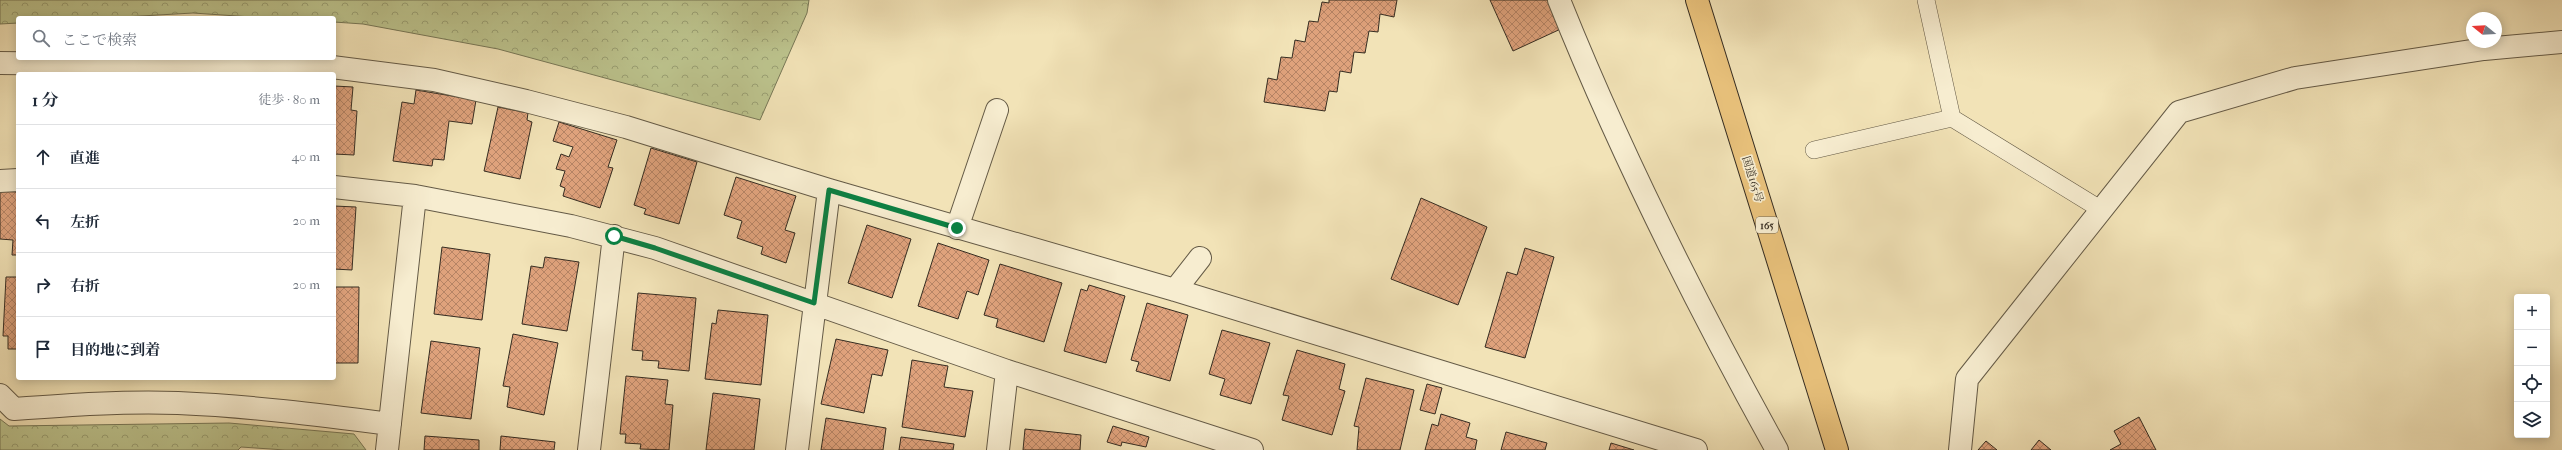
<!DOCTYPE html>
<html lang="ja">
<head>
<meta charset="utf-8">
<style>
  body { margin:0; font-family:"IM FELL French Canon","Noto Serif JP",serif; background:#f6f6f7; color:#1f2937 }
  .controls { position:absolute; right:12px; bottom:12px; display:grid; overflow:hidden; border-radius:4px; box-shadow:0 2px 10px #0003 }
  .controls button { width:36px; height:36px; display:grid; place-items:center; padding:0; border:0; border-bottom:1px solid #e0e1e3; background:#fff; color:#1f2937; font:20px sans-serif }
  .compass { position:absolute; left:2466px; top:12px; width:36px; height:36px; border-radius:50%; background:#fff; box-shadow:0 2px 10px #0003; rotate:288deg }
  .stop { position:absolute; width:12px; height:12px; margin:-9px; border:3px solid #0b8043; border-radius:50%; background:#fff }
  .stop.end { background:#0b8043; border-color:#fff; box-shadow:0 1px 4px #0008 }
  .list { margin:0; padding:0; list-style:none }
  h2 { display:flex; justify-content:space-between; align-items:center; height:52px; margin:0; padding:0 16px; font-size:17px }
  h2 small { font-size:13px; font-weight:400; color:#747a83 }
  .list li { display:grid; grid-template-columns:26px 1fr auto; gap:12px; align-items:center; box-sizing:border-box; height:64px; padding:0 16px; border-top:1px solid #e0e1e3 }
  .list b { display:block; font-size:15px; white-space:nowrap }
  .list em { font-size:13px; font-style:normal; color:#747a83 }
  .icon { flex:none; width:22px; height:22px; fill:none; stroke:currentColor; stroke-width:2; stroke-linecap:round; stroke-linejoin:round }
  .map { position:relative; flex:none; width:2562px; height:450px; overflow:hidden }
  .search { position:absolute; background:#fff; box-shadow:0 2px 10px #0003; left:16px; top:16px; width:320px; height:44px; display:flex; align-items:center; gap:10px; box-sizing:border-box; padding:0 14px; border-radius:4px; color:#747a83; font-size:15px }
  .panel { position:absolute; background:#fff; box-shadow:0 2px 10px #0003; left:16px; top:72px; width:320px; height:308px; border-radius:4px }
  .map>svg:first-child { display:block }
  .forest { fill:url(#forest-crowns); stroke:#787857 }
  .building { fill:url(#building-cross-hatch); stroke:#352c21 }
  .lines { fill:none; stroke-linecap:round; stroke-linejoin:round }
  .service-casing { stroke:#645a46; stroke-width:18 }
  .minor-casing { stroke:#645a46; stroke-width:24 }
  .trunk-casing { stroke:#352c21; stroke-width:24 }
  .service { stroke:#f7edd0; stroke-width:17 }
  .minor { stroke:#f7edd0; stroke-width:22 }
  .trunk { stroke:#e9c27c; stroke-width:22 }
  .route { stroke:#0b8043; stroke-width:5 }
  .labels { text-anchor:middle; stroke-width:3.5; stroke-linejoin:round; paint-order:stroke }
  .shield { fill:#f7edd0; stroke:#6f6656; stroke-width:1 }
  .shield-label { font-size:10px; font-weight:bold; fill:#352c21 }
  .street-label { font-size:11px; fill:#352c21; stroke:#f7edd0 }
</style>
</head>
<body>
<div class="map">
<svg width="2562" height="450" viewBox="0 0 2562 450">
  <defs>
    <pattern id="forest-crowns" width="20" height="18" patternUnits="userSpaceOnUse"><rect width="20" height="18" fill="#bcc38d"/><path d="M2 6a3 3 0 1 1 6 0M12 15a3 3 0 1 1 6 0" fill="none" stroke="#9a9f73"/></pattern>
    <pattern id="building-cross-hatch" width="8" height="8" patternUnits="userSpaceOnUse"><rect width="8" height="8" fill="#dfa27c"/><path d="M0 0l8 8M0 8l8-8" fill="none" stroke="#b68465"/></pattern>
  </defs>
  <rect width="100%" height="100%" fill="#f2e3b7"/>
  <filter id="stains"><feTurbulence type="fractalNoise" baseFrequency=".005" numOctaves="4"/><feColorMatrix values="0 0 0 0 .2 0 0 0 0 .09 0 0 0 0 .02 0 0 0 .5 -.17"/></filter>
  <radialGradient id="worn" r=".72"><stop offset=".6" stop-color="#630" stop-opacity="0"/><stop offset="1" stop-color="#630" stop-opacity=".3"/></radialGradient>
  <path class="forest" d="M0,0H809L807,13L760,120L498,49L363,24L334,22V18H266L193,13L106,18H18V23L0,24Z
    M0,419L9,426L229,423L354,434L366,450H285L241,447L238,450H0Z"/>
  <path class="building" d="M1329,0H1397L1394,17L1380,14L1378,32L1369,31L1365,53L1354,52L1351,73L1340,71L1337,92L1329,91L1325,111L1264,102L1268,78L1277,80L1281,57L1292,58L1295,40L1305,42L1309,21L1318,22L1322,2L1329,3Z
    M1490,0H1552L1565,27L1513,51Z
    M334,86L353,87L351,110L357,111L354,155L334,154Z
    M416,90L476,100L472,124L449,121L444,160L433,159L432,166L393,161L402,102L414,104Z
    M498,107L528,113L527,120L532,122L520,179L484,171Z
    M559,122L617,140L608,167L613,168L600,208L563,196L565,188L560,186L565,171L556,169L561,154L569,157L573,147L553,141Z
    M651,148L697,162L679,224L644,214L646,209L634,205Z
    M736,177L796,196L785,230L795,233L786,263L761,254L763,247L737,238L742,221L724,215Z
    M0,191L18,192V255H12L13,240L0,239Z
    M1421,198L1487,227L1458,305L1391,279Z
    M334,206L356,207L352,270L334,269Z
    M867,225L911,239L892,298L848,283Z
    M938,243L989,260L978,295L967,291L958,319L918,306Z
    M442,247L490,254L482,320L434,314Z
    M1525,248L1554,257L1525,358L1485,347L1507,272L1517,275Z
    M545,257L579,262L567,331L522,324L531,266L543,268Z
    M1000,264L1062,283L1044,342L996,327L998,319L984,315Z
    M6,277H18V349H8V336H3Z
    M1089,285L1125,296L1106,363L1064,351L1081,289L1087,291Z
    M334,287H359L358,363H334Z
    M638,293L696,298L689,371L658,368L659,361L642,360L643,351L632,350Z
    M1147,303L1188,315L1170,381L1136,371L1139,362L1131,360Z
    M718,310L768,315L761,385L705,379L712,323L716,324Z
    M1222,330L1270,343L1251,404L1220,395L1225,379L1209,374Z
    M513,334L558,343L544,415L507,407L510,387L503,386Z
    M836,339L888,350L882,376L872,374L864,413L821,404Z
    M431,341L480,348L471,419L421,413Z
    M1297,350L1345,364L1339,389L1345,391L1332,435L1282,420L1289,396L1283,395Z
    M912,360L948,366L944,387L973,391L965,437L902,427Z
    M626,376L668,380L665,404L673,405L669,450L640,449L641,444L625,443L626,434H620Z
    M1366,378L1414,390L1400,450H1357L1359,427L1354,426Z
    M1427,384L1442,388L1435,414L1420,410Z
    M713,393L760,399L754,450H706Z
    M1441,414L1470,423L1466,437L1477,440L1475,450H1425L1432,424L1438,426Z
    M2139,417L2156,450H2110L2121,444L2114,431Z
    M826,418L886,428L883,450H821Z
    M1113,426L1149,437L1146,447L1122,442L1121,446L1107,442Z
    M1025,429L1081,435L1080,450H1023Z
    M1506,432L1547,443L1545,450H1501Z
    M425,436L479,440V450H424Z
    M501,436L555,442L554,450H500Z
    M901,437L954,444L953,450H899Z
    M2039,440L2051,450H2031Z
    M1986,441L1997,450H1978Z
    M1611,443L1634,450H1609Z"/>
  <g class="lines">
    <g class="service-casing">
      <path id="service" d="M1926,0L1952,118L2100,209
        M1814,150L1952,118"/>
    </g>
    <g class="minor-casing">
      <path id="minor" d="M1559,0C1621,155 1696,304 1777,450
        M0,63L332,67L434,80L526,101L626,127L829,190L1175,290L1696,450
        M0,181L18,180
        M334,187L415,196L571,226L655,248L1007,371L1252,450
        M957,228L997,110
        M1175,290L1200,258
        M0,395L14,409C69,405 124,401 178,403C250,406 320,415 390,424
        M387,450L415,196
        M589,450L614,236
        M797,450L829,190
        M998,450L1007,371
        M1960,450L1967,379L2179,112L2295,78L2484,49L2562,42"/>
    </g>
    <g class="trunk-casing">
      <path id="trunk" d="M1697,0L1837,450"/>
    </g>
    <use href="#service" class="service"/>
    <use href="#minor" class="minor"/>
    <use href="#trunk" class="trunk"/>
  </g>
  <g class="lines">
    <path class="route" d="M614,236L655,248L814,303L829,190L957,228"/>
  </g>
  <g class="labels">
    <rect class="shield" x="1756" y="217" width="22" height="16" rx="3"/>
    <g class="shield-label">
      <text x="1767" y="229">165</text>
    </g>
    <g class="street-label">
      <text transform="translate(1753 179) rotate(73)" y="4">国道165号</text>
    </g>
  </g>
  <rect width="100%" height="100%" filter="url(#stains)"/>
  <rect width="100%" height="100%" fill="url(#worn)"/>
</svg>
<div class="controls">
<button>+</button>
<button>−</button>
<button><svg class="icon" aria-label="locate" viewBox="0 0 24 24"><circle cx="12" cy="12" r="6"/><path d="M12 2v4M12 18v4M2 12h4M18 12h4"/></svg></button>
<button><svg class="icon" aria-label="layers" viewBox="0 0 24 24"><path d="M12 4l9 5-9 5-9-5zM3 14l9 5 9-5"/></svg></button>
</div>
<svg class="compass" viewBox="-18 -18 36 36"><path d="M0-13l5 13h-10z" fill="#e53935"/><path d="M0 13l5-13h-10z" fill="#747a83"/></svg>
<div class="stop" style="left:614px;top:236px"></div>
<div class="stop end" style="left:957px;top:228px"></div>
<div class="search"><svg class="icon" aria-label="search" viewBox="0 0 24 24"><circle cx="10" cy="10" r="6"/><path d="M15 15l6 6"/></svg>ここで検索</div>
<section class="panel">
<h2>1 分<small>徒歩 · 80 m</small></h2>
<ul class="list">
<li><svg class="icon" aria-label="ahead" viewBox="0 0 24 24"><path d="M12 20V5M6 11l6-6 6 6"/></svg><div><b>直進</b></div><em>40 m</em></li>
<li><svg class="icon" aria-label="left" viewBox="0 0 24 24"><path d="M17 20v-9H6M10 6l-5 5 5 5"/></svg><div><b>左折</b></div><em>20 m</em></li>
<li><svg class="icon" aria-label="right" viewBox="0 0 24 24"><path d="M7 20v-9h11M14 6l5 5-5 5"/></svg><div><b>右折</b></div><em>20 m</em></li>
<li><svg class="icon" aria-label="arrive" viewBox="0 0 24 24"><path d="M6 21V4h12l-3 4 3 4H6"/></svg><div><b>目的地に到着</b></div></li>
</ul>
</section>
</div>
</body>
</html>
